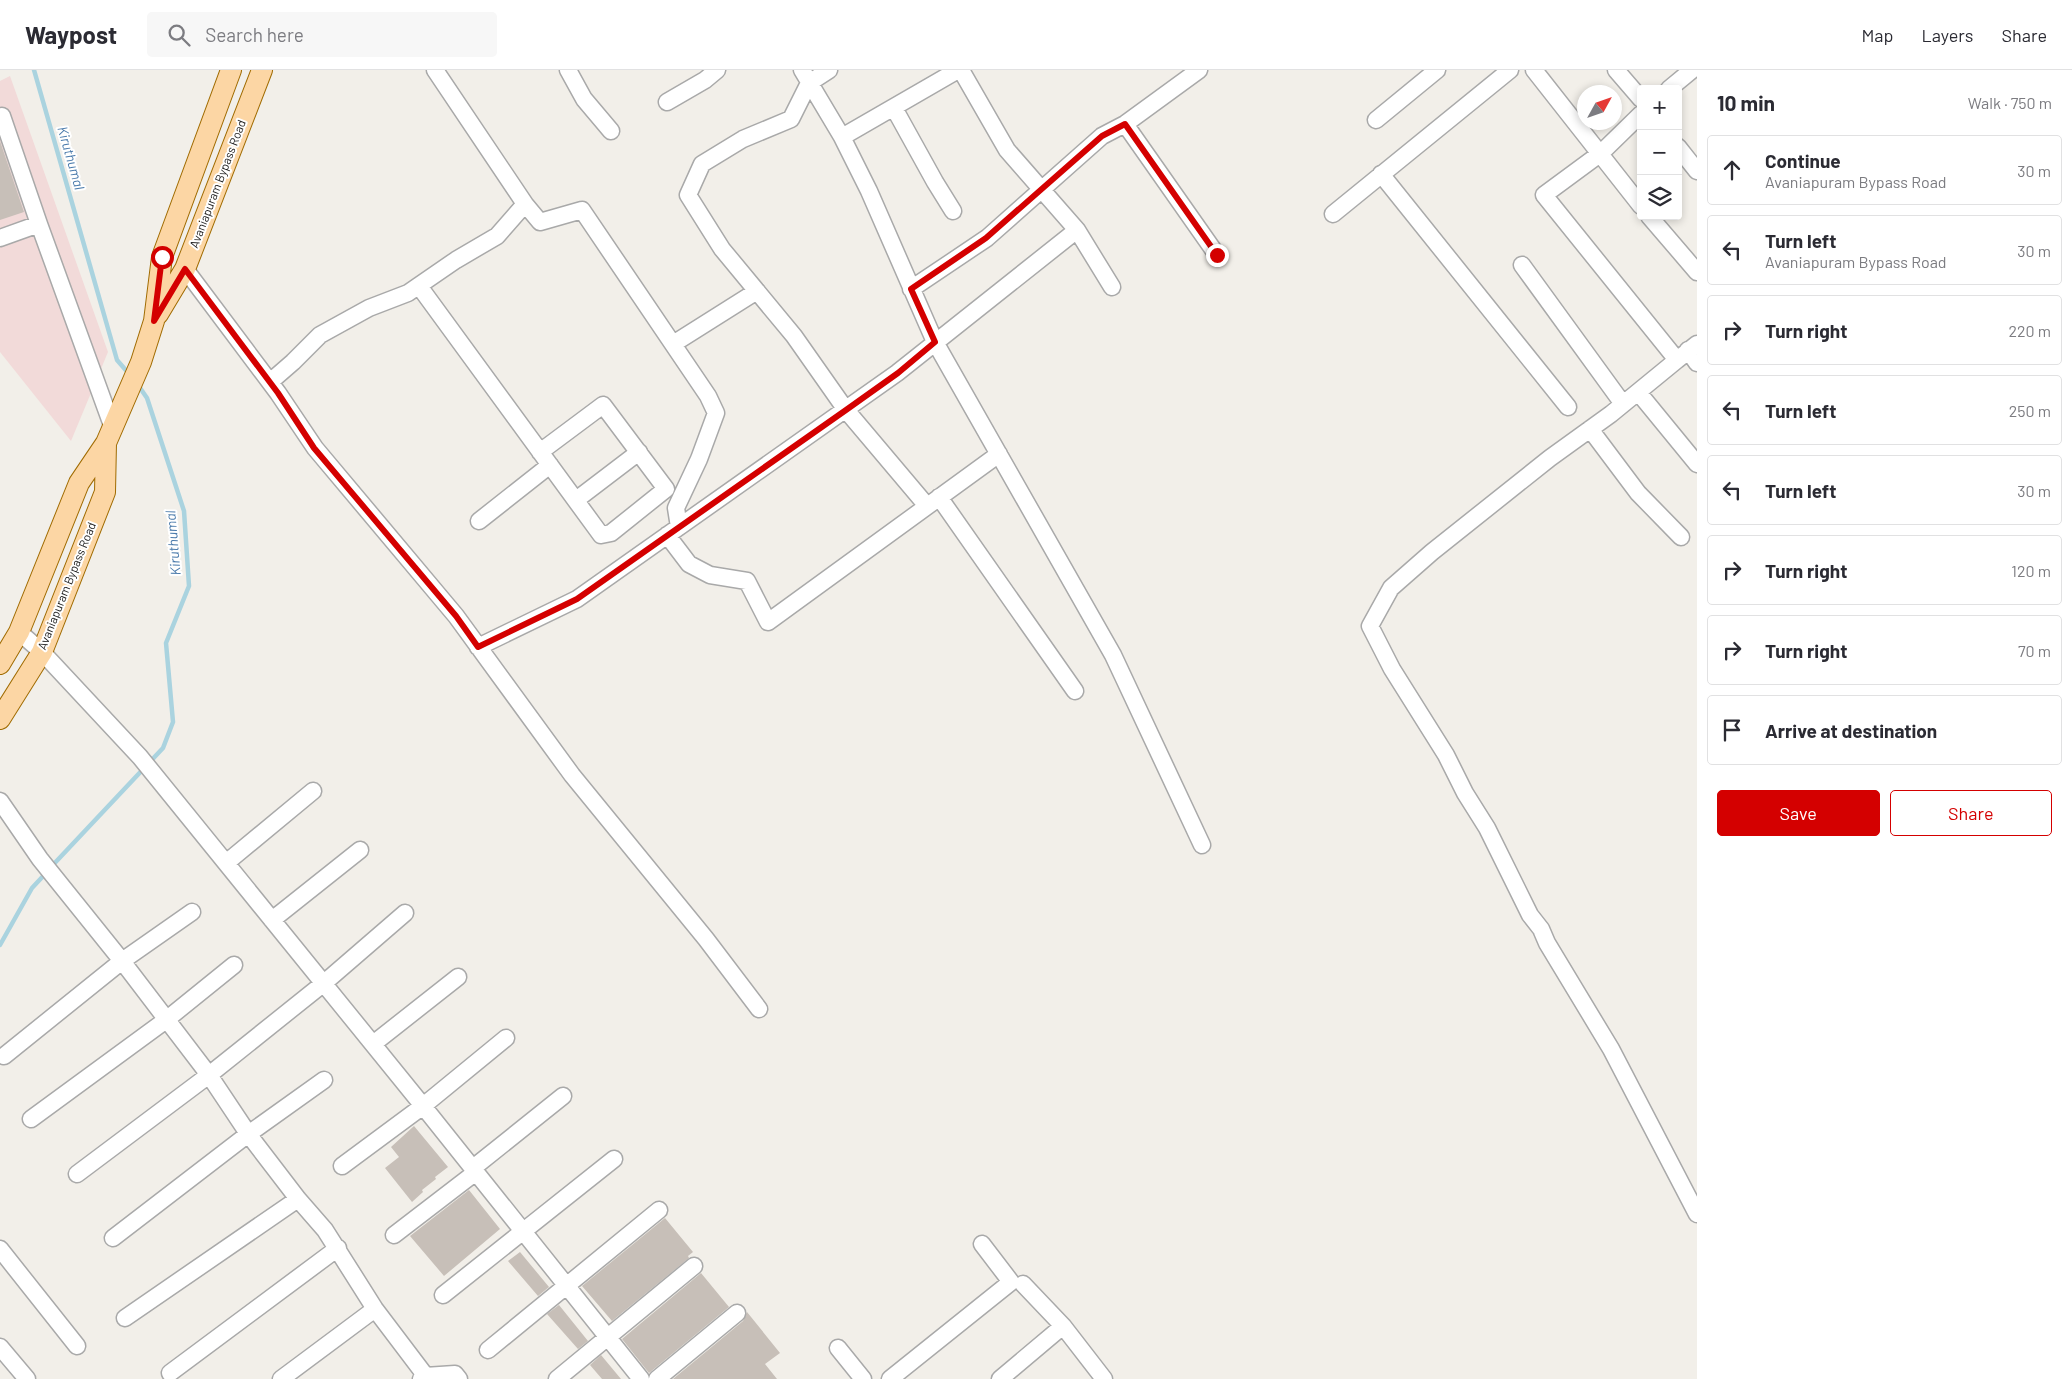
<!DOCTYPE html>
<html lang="en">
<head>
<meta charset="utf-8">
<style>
  body { margin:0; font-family:Barlow,sans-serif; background:#f7f7f7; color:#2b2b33 }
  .controls { position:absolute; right:15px; top:15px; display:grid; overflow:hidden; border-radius:5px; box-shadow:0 2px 8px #0003 }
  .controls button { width:45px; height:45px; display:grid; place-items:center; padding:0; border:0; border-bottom:1px solid #e1e1e2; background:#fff; color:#2b2b33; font:25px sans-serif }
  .compass { position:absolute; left:1577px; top:15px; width:45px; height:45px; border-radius:50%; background:#fff; box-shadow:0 2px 8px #0003; rotate:50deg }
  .stop { position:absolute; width:15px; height:15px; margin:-11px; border:4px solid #d40000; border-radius:50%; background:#fff }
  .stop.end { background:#d40000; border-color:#fff; box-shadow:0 1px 5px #0008 }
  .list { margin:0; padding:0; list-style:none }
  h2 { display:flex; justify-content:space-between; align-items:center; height:65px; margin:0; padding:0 20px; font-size:21px }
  h2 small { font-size:16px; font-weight:400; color:#7c7c81 }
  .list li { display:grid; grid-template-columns:32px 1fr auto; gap:15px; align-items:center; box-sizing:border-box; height:70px; margin:0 10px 10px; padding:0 10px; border:1px solid #e1e1e2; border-radius:5px }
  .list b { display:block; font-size:19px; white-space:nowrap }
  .list p { margin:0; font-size:16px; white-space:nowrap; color:#7c7c81 }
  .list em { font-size:16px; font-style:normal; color:#7c7c81 }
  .actions { display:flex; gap:10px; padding:15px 20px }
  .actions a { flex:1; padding:11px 0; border:1px solid #d40000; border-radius:5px; text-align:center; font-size:18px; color:#d40000 }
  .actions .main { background:#d40000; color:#fff }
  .icon { flex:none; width:28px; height:28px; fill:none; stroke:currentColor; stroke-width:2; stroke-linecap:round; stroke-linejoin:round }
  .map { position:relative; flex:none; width:1697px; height:1309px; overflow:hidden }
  header { display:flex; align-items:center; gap:30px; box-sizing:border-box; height:70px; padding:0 25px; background:#fff; border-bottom:1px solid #e1e1e2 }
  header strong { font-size:24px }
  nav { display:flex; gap:28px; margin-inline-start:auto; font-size:18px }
  .search { width:350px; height:45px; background:#f7f7f7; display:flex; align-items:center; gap:12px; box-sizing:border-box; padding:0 18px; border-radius:5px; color:#7c7c81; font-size:19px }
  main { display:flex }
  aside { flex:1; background:#fff }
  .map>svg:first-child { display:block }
  .commercial { fill:#f2dad9 }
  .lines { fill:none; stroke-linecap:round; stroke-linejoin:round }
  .stream { stroke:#aad3df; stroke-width:4.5 }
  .building { fill:#c7bfb8 }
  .minor-casing { stroke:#a9a9a9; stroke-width:19 }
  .major-casing { stroke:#a06b00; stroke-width:22 }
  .minor { stroke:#fff; stroke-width:16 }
  .major { stroke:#fcd6a4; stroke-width:20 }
  .route { stroke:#d40000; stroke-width:6 }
  .labels { text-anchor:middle; stroke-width:4; stroke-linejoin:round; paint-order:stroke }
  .street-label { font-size:12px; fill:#222; stroke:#fff }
  .water-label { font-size:14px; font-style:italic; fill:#4a7aab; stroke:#fff }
</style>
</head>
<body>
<header>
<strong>Waypost</strong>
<div class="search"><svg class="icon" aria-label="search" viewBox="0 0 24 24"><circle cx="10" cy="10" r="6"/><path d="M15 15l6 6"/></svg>Search here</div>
<nav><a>Map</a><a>Layers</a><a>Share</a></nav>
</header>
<main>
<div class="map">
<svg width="1697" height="1309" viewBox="0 0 1697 1309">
  <rect width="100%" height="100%" fill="#f2efe9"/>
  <path class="commercial" d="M10,6L108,282L71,371L0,282V11Z"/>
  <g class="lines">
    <path class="stream" d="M34,0L117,290L130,305
      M51,797L163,678L173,652L166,573L189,516L184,441L147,328L138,315
      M0,875L32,818L46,803"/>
  </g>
  <path class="building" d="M0,71L24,142L0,150Z
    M414,1056L448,1097L435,1107L436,1109L422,1120L423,1122L412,1132L385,1098L399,1087L391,1077Z
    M469,1120L500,1159L444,1206L410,1166Z
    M665,1148L693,1182L688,1186L689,1188L612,1251L582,1216Z
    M520,1182L549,1217L538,1226L508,1191Z
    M701,1203L729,1237L649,1303L622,1269Z
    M559,1235L588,1271L578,1279L547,1244Z
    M747,1242L780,1283L765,1294L777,1309H673L743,1251Z
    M601,1285L621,1309H602L590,1295Z"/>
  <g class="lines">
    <g class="minor-casing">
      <path id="minor" d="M568,0L584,29L611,61
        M802,0L842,67L869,121L935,272L1113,585L1202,775
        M829,0L809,13L791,49L743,69L702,94L688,125L722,179L794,266L846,340L927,436
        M961,0L1007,80L1077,160L1112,217
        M1534,0L1641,136
        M1616,0L1641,29
        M1669,19L1692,0
        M667,32L705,10L717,0
        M894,38L935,112L953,141
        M1641,44L1601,83L1544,125L1677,290L1611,344L1550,388L1432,482L1391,518L1370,556L1392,599L1446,685L1465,723L1487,758L1530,845L1541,859L1547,873L1611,979L1697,1144
        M0,47L2,46L39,154L113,358
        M1376,50L1437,0
        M1125,54L1217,185
        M842,67L958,0
        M1678,77L1697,101
        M1381,104L1568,337
        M525,134L540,152L582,140L708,326L716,343L699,389L676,438L679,457
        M1333,144L1510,0
        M1649,146L1697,202
        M0,168L39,154
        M1522,195L1623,334
        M185,199L278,323L315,378L456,546L572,705L706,869L759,939
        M419,216L601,465L611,463L666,419L603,335L540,382
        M911,219L987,168L1102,66L1125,54L1199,0
        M673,274L757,221
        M1688,280L1697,293
        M1677,290L1697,274
        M270,312L293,292L320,265L369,238L408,223L456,190L497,166L525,134L435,0
        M1638,322L1697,394
        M1590,359L1638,423L1681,467
        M939,427L1075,621
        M576,430L639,382
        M479,451L550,395
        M667,465L689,494L710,505L747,511L768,552L999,384
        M19,562L42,582L140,687L423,1036L641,1309
        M478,577L577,529L897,303L1077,160
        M0,731L40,789L122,891L209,1005L249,1065L298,1129L325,1160L375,1239L428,1309
        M226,793L313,721
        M272,850L360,780
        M373,974L458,907
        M4,986L122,891L192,842
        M31,1049L166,950L234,895
        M342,1096L423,1036L506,968
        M473,1098L563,1026
        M77,1104L209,1005L324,913L405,843
        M394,1165L476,1102
        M113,1168L247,1065L324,1010
        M0,1179L77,1276
        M1023,1214L1063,1256L1104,1309
        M443,1225L614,1089
        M125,1248L298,1129
        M0,1277L27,1309
        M838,1278L863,1309
        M488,1280L659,1140
        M170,1303L338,1178
        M281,1309L375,1239
        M421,1309L425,1306L455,1304L459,1309
        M557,1309L694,1196
        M657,1309L737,1243
        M890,1309L1011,1212L982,1174
        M1000,1309L1063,1256"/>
    </g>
    <g class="major-casing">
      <path id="major" d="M158,244L185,199L262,0
        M0,594L19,562L79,413L106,373L141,292L154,251L162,187L231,0
        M0,649L42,582L105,422L106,373"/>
    </g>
    <use href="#minor" class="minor"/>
    <use href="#major" class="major"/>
  </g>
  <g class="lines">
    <path class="route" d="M162,187L154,251L185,199L278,323L314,378L456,546L478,577L577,529L846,340L898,303L935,272L911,219L986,168L1102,66L1125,54L1217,185"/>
  </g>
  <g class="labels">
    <g class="street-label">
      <text transform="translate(218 114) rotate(-69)" y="4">Avaniapuram Bypass Road</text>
      <text transform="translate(67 516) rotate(-68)" y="4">Avaniapuram Bypass Road</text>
    </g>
    <g class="water-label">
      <text transform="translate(71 88) rotate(74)" y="5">Kiruthumal</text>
      <text transform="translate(173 473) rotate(-95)" y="5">Kiruthumal</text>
    </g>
  </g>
</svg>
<div class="controls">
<button>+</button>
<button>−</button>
<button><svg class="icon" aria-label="layers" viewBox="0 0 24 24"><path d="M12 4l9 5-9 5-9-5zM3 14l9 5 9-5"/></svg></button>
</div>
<svg class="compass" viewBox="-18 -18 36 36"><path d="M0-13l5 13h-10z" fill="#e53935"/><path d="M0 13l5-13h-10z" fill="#7c7c81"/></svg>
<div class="stop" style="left:162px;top:187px"></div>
<div class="stop end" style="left:1217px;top:185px"></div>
</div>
<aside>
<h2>10 min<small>Walk · 750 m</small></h2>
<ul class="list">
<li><svg class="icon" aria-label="ahead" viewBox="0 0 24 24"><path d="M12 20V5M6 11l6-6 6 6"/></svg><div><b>Continue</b><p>Avaniapuram Bypass Road</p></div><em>30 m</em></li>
<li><svg class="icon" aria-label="left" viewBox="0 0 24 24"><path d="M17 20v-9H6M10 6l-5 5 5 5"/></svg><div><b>Turn left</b><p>Avaniapuram Bypass Road</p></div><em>30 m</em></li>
<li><svg class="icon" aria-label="right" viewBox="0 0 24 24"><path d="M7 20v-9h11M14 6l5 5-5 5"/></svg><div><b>Turn right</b></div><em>220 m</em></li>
<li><svg class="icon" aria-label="left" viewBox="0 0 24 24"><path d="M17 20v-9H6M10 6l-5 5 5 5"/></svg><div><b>Turn left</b></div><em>250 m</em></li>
<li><svg class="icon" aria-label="left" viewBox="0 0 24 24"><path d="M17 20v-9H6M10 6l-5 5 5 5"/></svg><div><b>Turn left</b></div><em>30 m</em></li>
<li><svg class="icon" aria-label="right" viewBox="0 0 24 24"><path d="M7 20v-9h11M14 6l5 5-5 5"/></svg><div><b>Turn right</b></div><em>120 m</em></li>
<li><svg class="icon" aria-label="right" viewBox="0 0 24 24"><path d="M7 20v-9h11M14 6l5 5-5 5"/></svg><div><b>Turn right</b></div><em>70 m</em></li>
<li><svg class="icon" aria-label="arrive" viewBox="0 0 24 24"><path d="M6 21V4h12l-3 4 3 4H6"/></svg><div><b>Arrive at destination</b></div></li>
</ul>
<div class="actions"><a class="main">Save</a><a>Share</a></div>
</aside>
</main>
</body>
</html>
